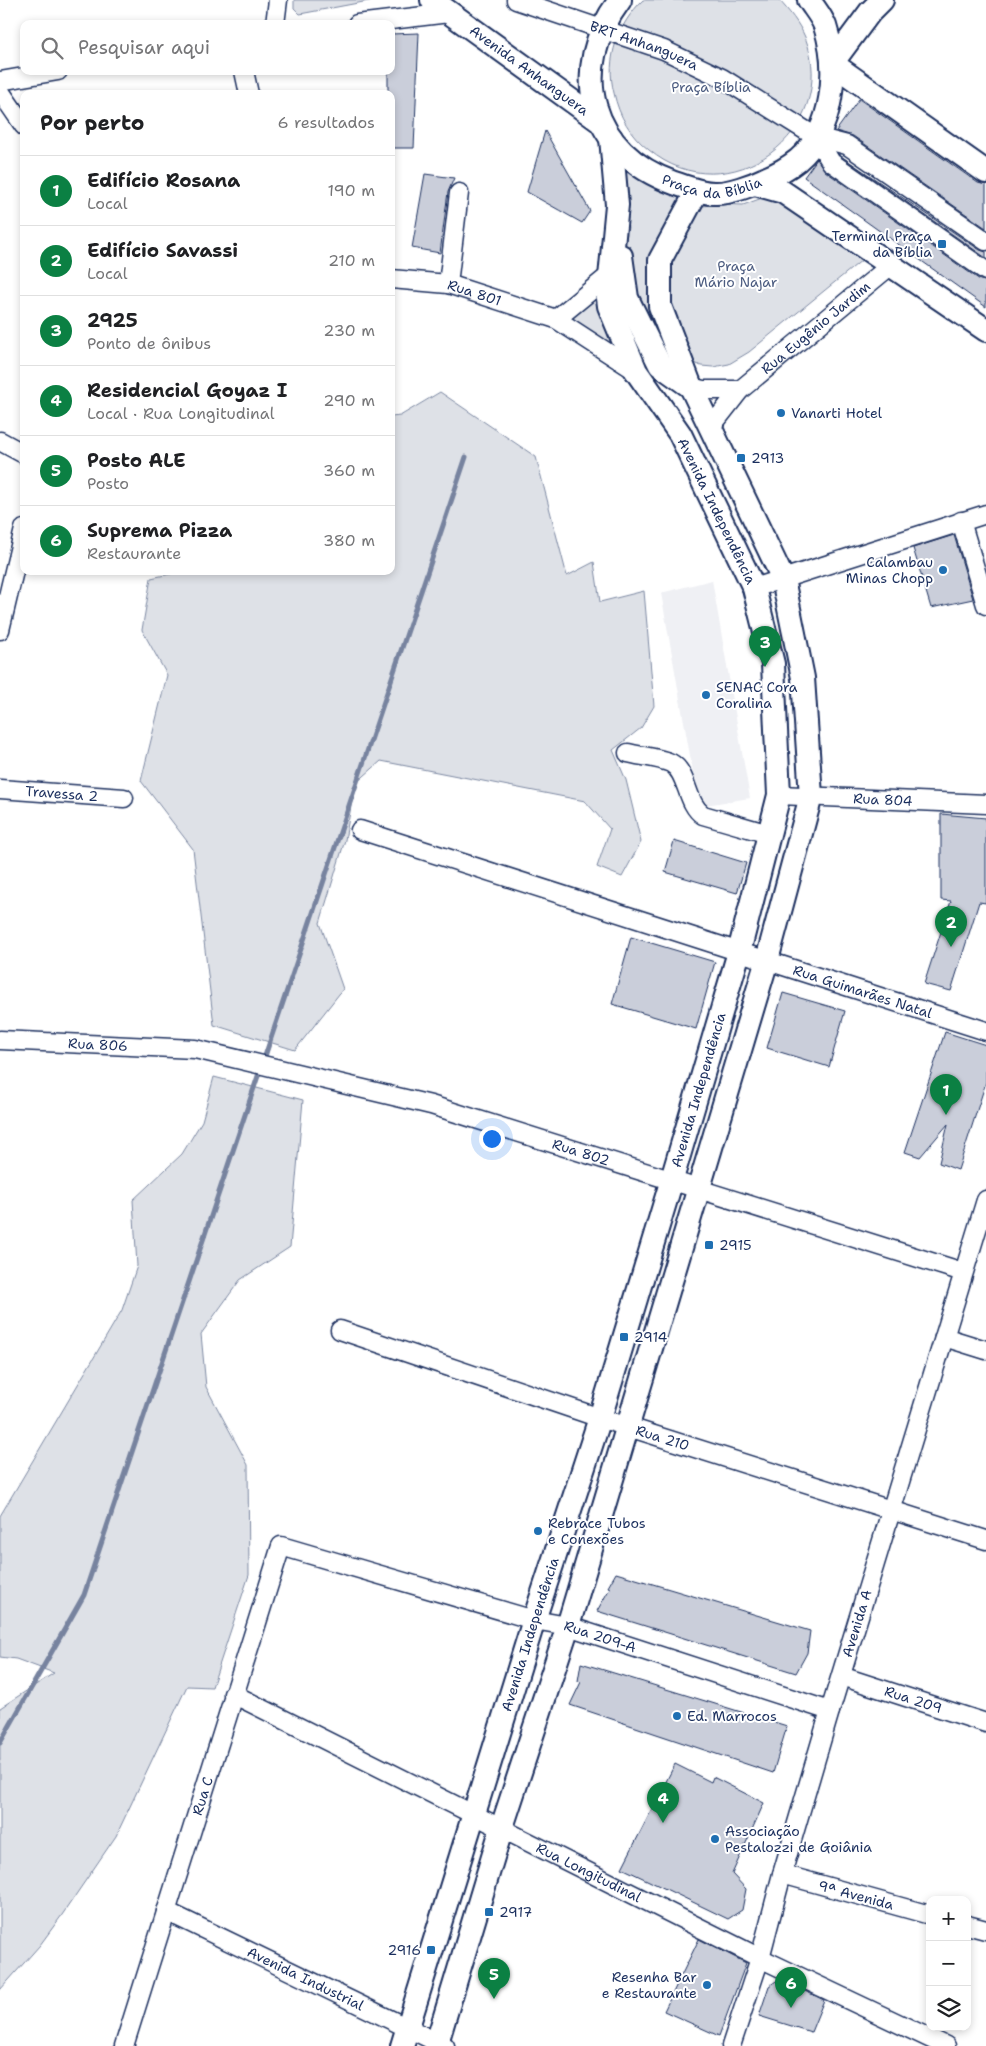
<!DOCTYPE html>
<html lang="pt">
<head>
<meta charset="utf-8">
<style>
  body { margin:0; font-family:"Shantell Sans",sans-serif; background:#f2f2f2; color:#202124 }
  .controls { position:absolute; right:15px; bottom:15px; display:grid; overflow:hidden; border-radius:10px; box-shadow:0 2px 8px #0003 }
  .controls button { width:45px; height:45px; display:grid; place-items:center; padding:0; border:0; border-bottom:1px solid #e0e0e0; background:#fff; color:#202124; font:25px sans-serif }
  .you { position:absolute; left:491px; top:1138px; width:18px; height:18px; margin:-12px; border:4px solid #fff; border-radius:50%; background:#1a73e8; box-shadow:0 0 0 8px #1a73e833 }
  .badge { display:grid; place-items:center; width:32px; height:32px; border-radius:50%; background:#0b8043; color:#fff; font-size:16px; font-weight:700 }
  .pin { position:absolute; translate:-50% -41px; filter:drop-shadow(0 1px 2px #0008) }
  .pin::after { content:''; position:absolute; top:26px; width:18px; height:15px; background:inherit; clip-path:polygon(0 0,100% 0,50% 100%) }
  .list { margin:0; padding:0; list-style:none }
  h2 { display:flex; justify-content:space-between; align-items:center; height:65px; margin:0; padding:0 20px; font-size:21px }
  h2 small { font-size:16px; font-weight:400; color:#757577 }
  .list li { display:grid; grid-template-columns:32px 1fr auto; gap:15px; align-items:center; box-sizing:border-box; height:70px; padding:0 20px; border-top:1px solid #e0e0e0 }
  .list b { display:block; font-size:19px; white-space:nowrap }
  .list p { margin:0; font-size:16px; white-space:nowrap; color:#757577 }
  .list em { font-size:16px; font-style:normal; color:#757577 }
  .icon { flex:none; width:28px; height:28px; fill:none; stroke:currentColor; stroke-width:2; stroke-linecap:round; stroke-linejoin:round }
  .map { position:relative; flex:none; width:986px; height:2046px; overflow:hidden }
  .search { position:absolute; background:#fff; box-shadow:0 2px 8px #0003; left:20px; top:20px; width:375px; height:55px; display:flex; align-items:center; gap:12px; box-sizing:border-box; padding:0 18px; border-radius:10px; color:#757577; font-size:19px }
  .panel { position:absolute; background:#fff; box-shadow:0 2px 8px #0003; left:20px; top:90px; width:375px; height:485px; border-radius:10px }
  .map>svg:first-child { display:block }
  .built { fill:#eff0f4 }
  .green { fill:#dee1e7; stroke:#7c88a2 }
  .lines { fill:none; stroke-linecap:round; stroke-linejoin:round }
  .stream { stroke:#77839f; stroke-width:5 }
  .building { fill:#caceda; stroke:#1b2f5e }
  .minor-casing { stroke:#1b2f5e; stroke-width:21 }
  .major-casing { stroke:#1b2f5e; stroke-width:26 }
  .minor { stroke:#fff; stroke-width:18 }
  .major { stroke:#fff; stroke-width:22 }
  .poi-dot { fill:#1f6fb2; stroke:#fff; stroke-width:2 }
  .labels { text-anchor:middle; stroke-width:4; stroke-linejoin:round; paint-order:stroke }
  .street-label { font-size:14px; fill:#1b2f5e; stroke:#fff }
  .park-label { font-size:14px; fill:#4c5c80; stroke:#fff }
  .poi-label { font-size:14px; fill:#1b2f5e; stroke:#fff; text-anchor:start }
</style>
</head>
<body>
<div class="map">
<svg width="986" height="2046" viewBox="0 0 986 2046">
  <rect width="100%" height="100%" fill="#fff"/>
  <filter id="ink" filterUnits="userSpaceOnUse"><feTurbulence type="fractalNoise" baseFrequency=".02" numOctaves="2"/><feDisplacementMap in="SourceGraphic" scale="10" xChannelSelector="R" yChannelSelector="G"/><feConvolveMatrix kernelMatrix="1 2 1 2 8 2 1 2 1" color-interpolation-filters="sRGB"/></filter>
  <g filter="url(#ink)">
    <path class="built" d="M712,580L750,798L699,806L661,593Z"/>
    <path class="green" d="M294,0H374L300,14L294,8Z
      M643,0H779C789,11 799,23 805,37C842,132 727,215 649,150C630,135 619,116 614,93C605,59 618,24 643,0Z
      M612,140L686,192L658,259L680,363L652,344L622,264L628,227L618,204Z
      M776,197L863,256L862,260L749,352L729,364L713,367L701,366L691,361L670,307L665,262L688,221L703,206L717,204L743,205L762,198Z
      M600,288L629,362L565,318Z
      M440,392L536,457L567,576L594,562L600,602L644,591L654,706L641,728L613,750L626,780L641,842L622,877L597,867L610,829L585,801L381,761L355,784L345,840L320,923L343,989L295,1050L214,1025L193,849L141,781L167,675L142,630L151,578L184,571H391V417L400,416Z
      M214,1077L303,1100L290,1247L240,1280L201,1334L206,1387L248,1465L249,1575L212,1687L187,1686L116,1836L62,1915L40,1945L0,1990V1708L54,1673L16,1659L0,1657V1516L122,1310L137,1266L133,1200L182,1154L202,1121Z"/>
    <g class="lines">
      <path class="stream" d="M265,1056L466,457
        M0,1743L84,1595L259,1073"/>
    </g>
    <path class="building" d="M419,33L414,148H391V94H388V71H391V34Z
      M859,99L978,183L986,185V228L853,136L836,131Z
      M545,131L590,211L582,223L527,192Z
      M838,154L980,250L986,252V258Z
      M817,159L825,171L980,280L986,281V307L804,177Z
      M425,174L454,178L448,192L440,253L412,248Z
      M954,535L973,599L931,608L913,548Z
      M941,814L986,818V903L979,902L951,991L924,984L951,901L941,900Z
      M674,841L746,863L737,893L665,872Z
      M631,937L715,962L696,1029L612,1004Z
      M783,993L845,1011L829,1067L767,1048Z
      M945,1032L986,1045V1082L958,1170L939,1163L948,1124L920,1157L905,1152Z
      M616,1573L810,1631L807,1653L796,1673L597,1611L610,1588L608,1587Z
      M581,1663L787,1726L773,1773L570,1705L581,1682L578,1681Z
      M675,1764L711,1782L713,1777L764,1803L732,1874L746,1889L742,1910L728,1919L622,1868Z
      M699,1939L746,1963L719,2036L664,2011Z
      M779,1979L824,2000L811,2032L759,2016L769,1986Z"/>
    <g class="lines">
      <g class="minor-casing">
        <g id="minor">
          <path id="s1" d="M516,0L664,50L722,78L816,137L847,145L986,241"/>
          <path d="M275,24L278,0"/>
          <path d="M357,24L449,13"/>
          <path d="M244,71L249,94"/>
          <path d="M0,81L58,71"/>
          <path d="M0,91L24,126"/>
          <path d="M816,137L831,162L986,271"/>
          <path id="s2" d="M391,279L448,284L556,319L636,371"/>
          <path d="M448,284L459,193"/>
          <path d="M556,319L611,274"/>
          <path d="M691,387L703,390H740"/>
          <path id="s3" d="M711,427L740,390L890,266"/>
          <path d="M0,441L24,454"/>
          <path d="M961,521L986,605"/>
          <path d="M754,588L986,514"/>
          <path d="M0,630L24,529"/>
          <path d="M628,753C640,756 660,758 671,763C688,772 686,804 703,815L769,834"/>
          <path id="s4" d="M0,789L124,798"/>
          <path id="s5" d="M779,795L986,804"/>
          <path id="s6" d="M360,830L986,1031"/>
          <path id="s7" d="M0,1040L195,1049L431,1105L963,1272"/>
          <path id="s8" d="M340,1330L600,1418L986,1540"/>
          <path d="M944,1337L986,1350"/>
          <path id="s9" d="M841,1676L986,1723"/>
          <path id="s10" d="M233,1694L760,1958L946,2046"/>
          <path d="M782,1874L930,1915"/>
          <path id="s11" d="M166,1911L445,2046"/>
          <path d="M967,1925L986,1930"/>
          <path id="s12" d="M124,2046L281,1546L534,1620L568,1626L830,1711"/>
          <path id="s13" d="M731,2046L760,1958L782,1874L830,1711L986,1200"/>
        </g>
      </g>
      <g class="major-casing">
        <g id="major">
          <path id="s14" d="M432,0L601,122"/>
          <path id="s15" d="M620,0C567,71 590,153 674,183C687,187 700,193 714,193C728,194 753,185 765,179C777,174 788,168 798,160C834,129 839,69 825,26C822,17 814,8 809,0"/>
          <path d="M833,62L870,12L882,0"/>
          <path d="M833,64L986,172"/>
          <path d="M755,184L783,192L986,330"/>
          <path d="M621,256L627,298L660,365L691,387"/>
          <path id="s16" d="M402,2046L534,1620L600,1418L667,1196L739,952L779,795L773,664L754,588L680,434L636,371L609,306L608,298L617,205L611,138"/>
          <path d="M436,2046L502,1827L568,1626L767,960L811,796L803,678L783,579L691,387L660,306V260L697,191"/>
        </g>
      </g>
      <use href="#minor" class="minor"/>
      <use href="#major" class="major"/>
    </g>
  </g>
  <g class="poi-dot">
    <rect x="937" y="239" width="10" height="10" rx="2.5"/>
    <circle cx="781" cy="413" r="5"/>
    <rect x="736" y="453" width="10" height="10" rx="2.5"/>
    <circle cx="943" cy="570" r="5"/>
    <circle cx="706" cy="695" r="5"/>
    <rect x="704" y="1240" width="10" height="10" rx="2.5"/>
    <rect x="619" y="1332" width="10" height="10" rx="2.5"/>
    <circle cx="538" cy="1531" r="5"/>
    <circle cx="677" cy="1716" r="5"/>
    <circle cx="715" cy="1839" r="5"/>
    <rect x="484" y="1907" width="10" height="10" rx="2.5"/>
    <rect x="426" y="1945" width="10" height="10" rx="2.5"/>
    <circle cx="707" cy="1985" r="5"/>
  </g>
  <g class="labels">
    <g class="street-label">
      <text dy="5" stroke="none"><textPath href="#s1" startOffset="136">BRT Anhanguera</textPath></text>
      <text dy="5" stroke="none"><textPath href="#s14" startOffset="120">Avenida Anhanguera</textPath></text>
      <text dy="5" stroke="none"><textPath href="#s15" startOffset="266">Praça da Bíblia</textPath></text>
      <text dy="5" stroke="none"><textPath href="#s2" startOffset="85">Rua 801</textPath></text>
      <text dy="5" stroke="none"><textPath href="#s3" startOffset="145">Rua Eugênio Jardim</textPath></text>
      <text transform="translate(717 511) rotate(64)" y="5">Avenida Independência</text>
      <text dy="5" stroke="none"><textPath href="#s4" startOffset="62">Travessa 2</textPath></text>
      <text dy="5" stroke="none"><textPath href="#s5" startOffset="104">Rua 804</textPath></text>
      <text dy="5" stroke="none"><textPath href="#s6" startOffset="528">Rua Guimarães Natal</textPath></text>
      <text dy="5" stroke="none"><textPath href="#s7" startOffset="98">Rua 806</textPath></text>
      <text dy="5" stroke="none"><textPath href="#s16" startOffset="1001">Avenida Independência</textPath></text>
      <text dy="5" stroke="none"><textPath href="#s7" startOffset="595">Rua 802</textPath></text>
      <text dy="5" stroke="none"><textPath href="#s8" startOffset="340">Rua 210</textPath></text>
      <text dy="5" stroke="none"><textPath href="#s13" startOffset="441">Avenida A</textPath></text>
      <text dy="5" stroke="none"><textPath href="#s16" startOffset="431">Avenida Independência</textPath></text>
      <text dy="5" stroke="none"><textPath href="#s12" startOffset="856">Rua 209-A</textPath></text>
      <text dy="5" stroke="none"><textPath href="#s9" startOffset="76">Rua 209</textPath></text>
      <text dy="5" stroke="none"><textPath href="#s12" startOffset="262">Rua C</textPath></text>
      <text dy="5" stroke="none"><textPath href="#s10" startOffset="398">Rua Longitudinal</textPath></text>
      <text transform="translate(856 1895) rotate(15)" y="5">9ª Avenida</text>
      <text dy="5" stroke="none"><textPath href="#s11" startOffset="155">Avenida Industrial</textPath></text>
    </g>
    <g class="park-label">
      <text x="711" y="92">Praça Bíblia</text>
      <text x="736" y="271">Praça<tspan x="736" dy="16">Mário Najar</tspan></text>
    </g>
    <g class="poi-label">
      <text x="932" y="241" text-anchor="end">Terminal Praça<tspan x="932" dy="16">da Bíblia</tspan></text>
      <text x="791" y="418">Vanarti Hotel</text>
      <text x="751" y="463">2913</text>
      <text x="933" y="567" text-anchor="end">Calambau<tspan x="933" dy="16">Minas Chopp</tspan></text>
      <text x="716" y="692">SENAC Cora<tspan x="716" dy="16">Coralina</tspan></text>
      <text x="719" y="1250">2915</text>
      <text x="634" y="1342">2914</text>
      <text x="548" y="1528">Rebrace Tubos<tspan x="548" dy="16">e Conexões</tspan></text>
      <text x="687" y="1721">Ed. Marrocos</text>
      <text x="725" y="1836">Associação<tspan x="725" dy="16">Pestalozzi de Goiânia</tspan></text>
      <text x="499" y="1917">2917</text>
      <text x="421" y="1955" text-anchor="end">2916</text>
      <text x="697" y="1982" text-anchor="end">Resenha Bar<tspan x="697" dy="16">e Restaurante</tspan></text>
    </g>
  </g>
</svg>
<div class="controls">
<button>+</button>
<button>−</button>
<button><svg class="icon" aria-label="layers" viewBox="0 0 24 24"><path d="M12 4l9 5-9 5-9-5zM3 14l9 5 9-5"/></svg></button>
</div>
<div class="you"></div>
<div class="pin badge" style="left:946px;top:1115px">1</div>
<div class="pin badge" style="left:951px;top:947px">2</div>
<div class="pin badge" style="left:765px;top:667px">3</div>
<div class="pin badge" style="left:663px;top:1823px">4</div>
<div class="pin badge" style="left:494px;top:1999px">5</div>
<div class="pin badge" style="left:791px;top:2008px">6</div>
<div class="search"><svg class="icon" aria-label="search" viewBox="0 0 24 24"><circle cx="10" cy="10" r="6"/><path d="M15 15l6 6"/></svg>Pesquisar aqui</div>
<section class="panel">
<h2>Por perto<small>6 resultados</small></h2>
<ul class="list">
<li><span class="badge">1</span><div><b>Edifício Rosana</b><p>Local</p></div><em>190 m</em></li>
<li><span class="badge">2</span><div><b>Edifício Savassi</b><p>Local</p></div><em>210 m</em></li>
<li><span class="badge">3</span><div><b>2925</b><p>Ponto de ônibus</p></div><em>230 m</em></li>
<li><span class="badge">4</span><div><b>Residencial Goyaz I</b><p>Local · Rua Longitudinal</p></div><em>290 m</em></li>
<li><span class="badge">5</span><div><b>Posto ALE</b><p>Posto</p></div><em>360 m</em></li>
<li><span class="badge">6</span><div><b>Suprema Pizza</b><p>Restaurante</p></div><em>380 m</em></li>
</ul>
</section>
</div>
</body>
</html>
